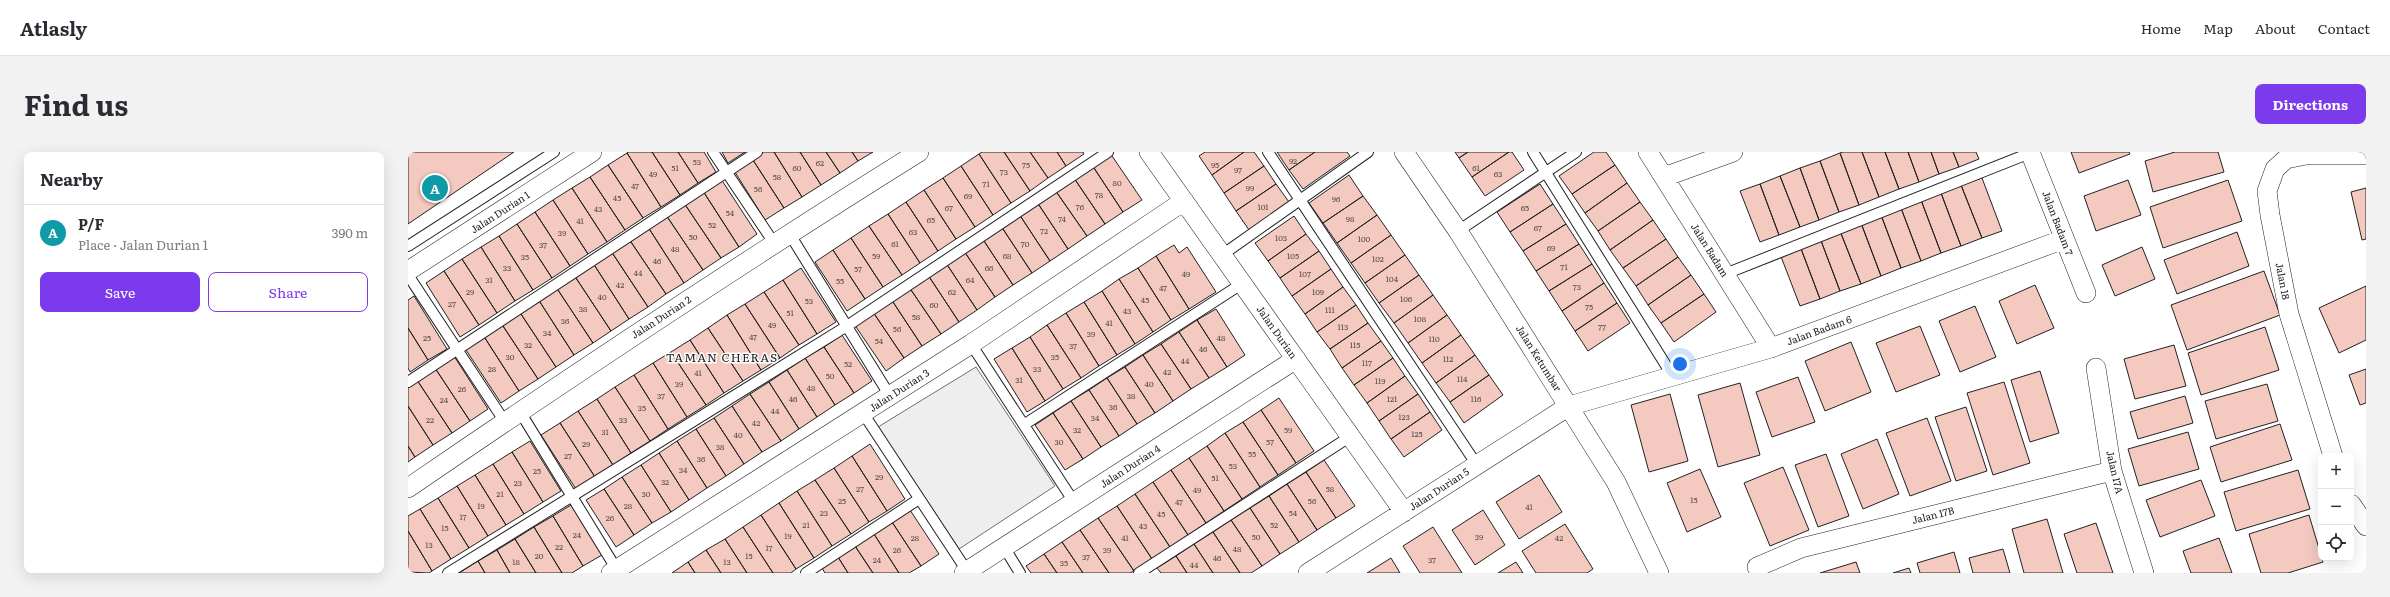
<!DOCTYPE html>
<html lang="en">
<head>
<meta charset="utf-8">
<style>
  body { margin:0; font-family:Literata,serif; background:#f2f2f3; color:#2b2b33 }
  .controls { position:absolute; right:12px; bottom:12px; display:grid; overflow:hidden; border-radius:8px; box-shadow:0 4px 16px #0002 }
  .controls button { width:36px; height:36px; display:grid; place-items:center; padding:0; border:0; border-bottom:1px solid #e1e1e2; background:#fff; color:#2b2b33; font:20px sans-serif }
  .you { position:absolute; left:1272px; top:212px; width:14px; height:14px; margin:-10px; border:3px solid #fff; border-radius:50%; background:#1a73e8; box-shadow:0 0 0 6px #1a73e833 }
  .badge { display:grid; place-items:center; width:26px; height:26px; border-radius:50%; background:#7c3aed; color:#fff; font-size:13px; font-weight:700 }
  .pin { position:absolute; translate:-50% -50%; border:2px solid #fff; box-shadow:0 1px 4px #0006 }
  .list { margin:0; padding:0; list-style:none }
  h2 { display:flex; justify-content:space-between; align-items:center; height:52px; margin:0; padding:0 16px; font-size:17px }
  h2 small { font-size:13px; font-weight:400; color:#7c7c81 }
  .list li { display:grid; grid-template-columns:26px 1fr auto; gap:12px; align-items:center; box-sizing:border-box; height:56px; padding:0 16px; border-top:1px solid #e1e1e2 }
  .list b { display:block; font-size:15px; white-space:nowrap }
  .list p { margin:0; font-size:13px; white-space:nowrap; color:#7c7c81 }
  .list em { font-size:13px; font-style:normal; color:#7c7c81 }
  .actions { display:flex; gap:8px; padding:12px 16px }
  .actions a { flex:1; padding:9px 0; border:1px solid #7c3aed; border-radius:8px; text-align:center; font-size:14px; color:#7c3aed }
  .actions .main { background:#7c3aed; color:#fff }
  .icon { flex:none; width:22px; height:22px; fill:none; stroke:currentColor; stroke-width:2; stroke-linecap:round; stroke-linejoin:round }
  .map { position:relative; flex:none; width:1958px; height:421px; overflow:hidden; border-radius:8px }
  header { display:flex; align-items:center; gap:24px; box-sizing:border-box; height:56px; padding:0 20px; background:#fff; border-bottom:1px solid #e1e1e2 }
  header strong { font-size:19px }
  nav { display:flex; gap:22px; margin-inline-start:auto; font-size:14px }
  .intro { display:flex; align-items:center; justify-content:space-between; box-sizing:border-box; height:96px; padding:0 24px }
  h1 { margin:0; font-size:28px }
  .button { padding:10px 18px; border-radius:8px; background:#7c3aed; color:#fff; font-size:14px; font-weight:700 }
  main { display:flex; gap:24px; padding:0 24px }
  aside { flex:1; background:#fff; border-radius:8px; box-shadow:0 4px 16px #0002 }
  .map>svg:first-child { display:block }
  .green { fill:#eee; stroke:#6f6f6f }
  .building { fill:#f3c9c0; stroke:#222 }
  .lines { fill:none; stroke-linecap:round; stroke-linejoin:round }
  .service-casing { stroke:#222; stroke-width:12 }
  .minor-casing { stroke:#222; stroke-width:20 }
  .service { stroke:#fff; stroke-width:10 }
  .minor { stroke:#fff; stroke-width:19 }
  .labels { text-anchor:middle; stroke-width:3; stroke-linejoin:round; paint-order:stroke }
  .number-label { font-size:8px; fill:#564c4a }
  .street-label { font-size:10px; fill:#222; stroke:#fff }
  .quarter-label { font-size:12px; letter-spacing:1px; fill:#222; stroke:#fff }
</style>
</head>
<body>
<header>
<strong>Atlasly</strong>
<nav><a>Home</a><a>Map</a><a>About</a><a>Contact</a></nav>
</header>
<div class="intro"><h1>Find us</h1><a class="button">Directions</a></div>
<main>
<aside>
<h2>Nearby<small></small></h2>
<ul class="list">
<li><span class="badge" style="background:#0f9aa8">A</span><div><b>P/F</b><p>Place · Jalan Durian 1</p></div><em>390 m</em></li>
</ul>
<div class="actions"><a class="main">Save</a><a>Share</a></div>
</aside>
<div class="map">
<svg width="1958" height="421" viewBox="0 0 1958 421">
  <rect width="100%" height="100%" fill="#fff"/>
  <path class="green" d="M568,215L647,334L551,397L470,275Z"/>
  <path class="building" d="M0,0H106L0,72Z
    M220,0H244L272,43L253,55L219,1Z
    M244,0H270L290,31L272,43Z
    M270,0H296L308,20L290,31Z
    M314,0H337L320,11Z
    M352,0H366L394,45L376,56L343,5Z
    M366,0H392L413,33L394,45Z
    M392,0H418L432,21L413,33Z
    M418,0H444L450,9L432,21Z
    M444,0H465L450,9Z
    M574,0H596L622,39L603,51L571,2Z
    M596,0H622L640,26L622,39Z
    M622,0H649L658,14L640,26Z
    M649,0H675L676,2L658,14Z
    M797,0H836L804,23L791,4Z
    M836,0H846L856,14L816,41L804,23Z
    M869,0H907L881,18Z
    M907,0H939L942,4L895,37L881,18Z
    M1047,0H1060L1051,6Z
    M1060,0H1101L1064,25L1051,6Z
    M1101,0H1104L1116,18L1077,44L1064,25Z
    M1186,0H1198L1207,13L1164,42L1151,24Z
    M1435,0H1454L1471,45L1451,53L1432,1Z
    M1454,0H1477L1491,37L1471,45Z
    M1477,0H1500L1511,30L1491,37Z
    M1500,0H1523L1531,22L1511,30Z
    M1523,0H1545L1551,15L1531,22Z
    M1545,0H1568L1571,7L1551,15Z
    M1663,0H1721L1722,2L1671,21Z
    M1767,0H1810L1816,20L1745,40L1737,9Z
    M219,1L253,55L235,66L200,13Z
    M702,1L734,48L715,60L684,13Z
    M1432,1L1451,53L1431,60L1412,9Z
    M571,2L603,51L585,63L553,14Z
    M343,5L376,56L357,68L325,17Z
    M1412,9L1431,60L1411,68L1392,16Z
    M200,13L235,66L217,78L182,25Z
    M684,13L715,60L697,72L666,26Z
    M1207,13L1219,31L1177,61L1164,42Z
    M553,14L585,63L567,75L535,26Z
    M856,14L868,32L828,59L816,41Z
    M1392,16L1411,68L1392,75L1372,24Z
    M941,23L955,44L915,71L901,51Z
    M1372,24L1392,75L1371,83L1352,32Z
    M182,25L217,78L199,90L164,36Z
    M535,26L567,75L548,87L516,38Z
    M666,26L697,72L679,84L647,38Z
    M1574,26L1594,79L1574,86L1553,33Z
    M313,27L349,82L331,95L295,39Z
    M1720,28L1733,63L1688,79L1676,44Z
    M1820,28L1834,69L1755,96L1742,55Z
    M1219,31L1232,50L1190,79L1177,61Z
    M868,32L881,50L841,78L828,59Z
    M1132,32L1145,52L1102,80L1089,60Z
    M1352,32L1371,83L1352,90L1332,39Z
    M1553,33L1574,86L1553,94L1533,41Z
    M164,36L199,90L180,102L145,48Z
    M1958,36V87L1954,88L1943,40Z
    M516,38L548,87L530,99L498,50Z
    M647,38L679,84L660,97L629,50Z
    M295,39L331,95L313,106L276,51Z
    M1533,41L1553,94L1533,101L1513,48Z
    M955,44L969,63L929,91L915,71Z
    M145,48L180,102L162,114L127,60Z
    M1513,48L1533,101L1513,109L1493,56Z
    M498,50L530,99L512,111L480,62Z
    M629,50L660,97L642,109L611,62Z
    M1232,50L1245,68L1202,98L1190,79Z
    M276,51L313,106L295,118L258,63Z
    M1145,52L1158,72L1115,99L1102,80Z
    M1493,56L1513,109L1493,116L1473,63Z
    M127,60L162,114L144,126L109,72Z
    M480,62L512,111L494,123L461,74Z
    M611,62L642,109L624,121L593,74Z
    M258,63L295,118L276,131L240,75Z
    M969,63L983,83L943,111L929,91Z
    M1473,63L1493,116L1473,124L1453,71Z
    M886,64L898,82L860,109L847,91Z
    M1245,68L1258,87L1215,116L1202,98Z
    M1453,71L1473,124L1453,132L1432,79Z
    M109,72L144,126L125,138L91,84Z
    M1158,72L1171,92L1128,119L1115,99Z
    M461,74L494,123L475,135L443,86Z
    M593,74L624,121L605,133L574,86Z
    M240,75L276,131L258,142L221,87Z
    M1432,79L1453,132L1432,139L1412,86Z
    M1829,80L1841,114L1769,142L1756,108Z
    M898,82L911,99L872,126L860,109Z
    M983,83L997,103L957,131L943,111Z
    M91,84L125,138L107,149L73,95Z
    M443,86L475,135L457,147L425,98Z
    M574,86L605,133L587,145L556,99Z
    M1412,86L1432,139L1412,147L1392,94Z
    M221,87L258,142L240,155L203,99Z
    M1258,87L1270,105L1228,134L1215,116Z
    M1171,92L1184,112L1141,139L1128,119Z
    M766,93L771,101L779,95L808,140L781,157L748,104Z
    M1392,94L1412,147L1392,154L1372,102Z
    M73,95L107,149L89,161L54,107Z
    M1734,95L1747,127L1707,144L1694,113Z
    M425,98L457,147L439,159L407,110Z
    M203,99L240,155L221,167L185,111Z
    M556,99L587,145L569,158L538,111Z
    M911,99L923,117L884,144L872,126Z
    M997,103L1011,123L971,151L957,131Z
    M748,104L781,157L763,168L730,116Z
    M1270,105L1283,123L1240,153L1228,134Z
    M54,107L89,161L71,173L36,119Z
    M185,111L221,167L203,179L166,123Z
    M538,111L569,158L551,170L520,123Z
    M1184,112L1196,131L1154,159L1141,139Z
    M393,116L428,170L409,182L375,128Z
    M730,116L763,168L745,180L711,127Z
    M923,117L935,135L897,162L884,144Z
    M36,119L71,173L52,185L18,131Z
    M1856,119L1872,163L1779,198L1763,153Z
    M166,123L203,179L185,191L148,135Z
    M520,123L551,170L533,182L501,135Z
    M1011,123L1025,143L986,171L971,151Z
    M1283,123L1296,142L1253,171L1240,153Z
    M711,127L745,180L727,192L694,139Z
    M375,128L409,182L391,193L356,140Z
    M1196,131L1209,151L1167,179L1154,159Z
    M1627,133L1646,176L1609,192L1591,149Z
    M1958,134V188L1931,201L1911,156Z
    M148,135L185,191L166,203L130,147Z
    M501,135L533,182L514,194L483,147Z
    M935,135L948,153L909,180L897,162Z
    M694,139L727,192L709,203L676,150Z
    M356,140L391,193L372,206L337,152Z
    M1296,142L1308,160L1266,190L1253,171Z
    M1025,143L1039,163L1000,191L986,171Z
    M6,144L39,197L20,208L0,176V148Z
    M130,147L166,203L148,215L111,159Z
    M483,147L514,194L496,206L465,160Z
    M676,150L709,203L691,214L658,161Z
    M1209,151L1222,171L1180,199L1167,179Z
    M337,152L372,206L353,218L319,163Z
    M948,153L960,171L922,197L909,180Z
    M1567,154L1588,205L1552,220L1531,169Z
    M808,157L837,203L819,215L789,168Z
    M111,159L148,215L130,227L93,171Z
    M465,160L496,206L478,219L446,172Z
    M658,161L691,214L673,226L639,173Z
    M319,163L353,218L335,229L300,176Z
    M1039,163L1053,183L1014,211L1000,191Z
    M789,168L819,215L801,226L771,180Z
    M93,171L130,227L111,239L75,183Z
    M960,171L973,189L934,216L922,197Z
    M639,173L673,226L655,237L622,185Z
    M1512,174L1532,223L1488,240L1468,191Z
    M1857,175L1871,218L1793,243L1780,201Z
    M0,176L20,208L2,220L0,216Z
    M300,176L335,229L316,241L282,188Z
    M771,180L801,226L783,237L753,192Z
    M75,183L111,239L93,251L56,195Z
    M434,183L464,229L446,241L416,195Z
    M1053,183L1067,203L1028,231L1014,211Z
    M622,185L655,237L637,249L604,196Z
    M282,188L316,241L298,253L263,200Z
    M973,189L985,206L946,233L934,216Z
    M1443,190L1463,240L1417,259L1397,209Z
    M753,192L783,237L765,249L735,203Z
    M1766,193L1778,234L1727,247L1716,207Z
    M416,195L446,241L427,253L397,206Z
    M604,196L637,249L619,260L586,207Z
    M263,200L298,253L279,265L245,211Z
    M735,203L765,249L747,261L717,215Z
    M1067,203L1081,223L1042,250L1028,231Z
    M46,204L80,257L62,269L27,216Z
    M397,206L427,253L409,265L379,218Z
    M985,206L997,224L959,251L946,233Z
    M245,211L279,265L260,277L226,223Z
    M717,215L747,261L729,272L699,226Z
    M27,216L62,269L44,281L9,228Z
    M1958,217V251L1952,253L1941,223Z
    M379,218L409,265L391,277L361,230Z
    M1632,219L1651,281L1622,290L1603,228Z
    M226,223L260,277L242,289L207,235Z
    M1081,223L1095,243L1056,271L1042,250Z
    M997,224L1010,242L971,269L959,251Z
    M1390,225L1407,270L1364,285L1348,240Z
    M699,226L729,272L711,284L681,238Z
    M9,228L44,281L25,293L0,254V233Z
    M361,230L391,277L373,289L342,242Z
    M1596,230L1622,311L1585,323L1559,241Z
    M1332,231L1352,303L1310,315L1290,243Z
    M1859,232L1870,269L1808,287L1797,249Z
    M207,235L242,289L223,301L189,247Z
    M681,238L711,284L693,295L663,249Z
    M342,242L373,289L354,300L324,254Z
    M1010,242L1022,260L983,287L971,269Z
    M1262,242L1280,309L1241,320L1223,253Z
    M1777,244L1785,271L1730,287L1722,260Z
    M871,246L906,299L888,311L853,258Z
    M189,247L223,301L205,313L170,259Z
    M663,249L693,295L675,307L645,261Z
    M0,254L25,293L7,305L0,294Z
    M324,254L354,300L336,312L306,266Z
    M1558,255L1579,319L1548,329L1527,265Z
    M853,258L888,311L870,323L835,270Z
    M170,259L205,313L187,325L152,271Z
    M1022,260L1034,278L996,305L983,287Z
    M645,261L675,307L657,318L627,273Z
    M306,266L336,312L318,324L288,277Z
    M1519,266L1543,329L1502,344L1478,281Z
    M835,270L870,323L852,335L817,281Z
    M152,271L187,325L168,337L133,283Z
    M1872,272L1884,308L1813,330L1802,295Z
    M288,277L318,324L299,336L269,289Z
    M1780,280L1791,317L1731,334L1720,297Z
    M817,281L852,335L834,347L799,294Z
    M1469,287L1491,342L1455,357L1433,302Z
    M122,289L153,339L135,350L104,300Z
    M269,289L299,336L281,348L251,301Z
    M462,292L497,347L479,359L444,304Z
    M0,294L7,305L0,310Z
    M799,294L834,347L816,359L781,306Z
    M104,300L135,350L116,362L85,312Z
    M251,301L281,348L263,360L233,313Z
    M1418,302L1441,364L1410,375L1387,313Z
    M444,304L479,359L461,370L426,316Z
    M781,306L816,359L798,371L763,318Z
    M916,308L947,354L928,366L898,320Z
    M85,312L116,362L98,373L67,323Z
    M233,313L263,360L244,371L214,325Z
    M1375,315L1401,378L1362,394L1336,331Z
    M426,316L461,370L443,382L407,328Z
    M1292,317L1313,365L1279,380L1259,331Z
    M763,318L798,371L780,383L745,330Z
    M1890,318L1902,357L1828,379L1816,340Z
    M898,320L928,366L909,378L879,332Z
    M67,323L98,373L80,384L49,334Z
    M1131,323L1154,360L1111,387L1088,350Z
    M214,325L244,371L226,383L196,337Z
    M407,328L443,382L424,394L389,339Z
    M1793,328L1807,364L1752,385L1738,348Z
    M745,330L780,383L762,395L727,342Z
    M879,332L909,378L891,390L861,344Z
    M49,334L80,384L61,396L30,346Z
    M196,337L226,383L208,395L178,348Z
    M389,339L424,394L406,406L371,351Z
    M727,342L762,395L744,407L709,354Z
    M861,344L891,390L872,402L842,356Z
    M30,346L61,396L43,407L12,357Z
    M371,351L406,406L388,417L353,363Z
    M163,353L194,403L175,414L145,364Z
    M709,354L744,407L726,419L690,366Z
    M842,356L872,402L854,414L823,368Z
    M12,357L43,407L24,419L0,379V364Z
    M502,358L531,402L513,414L484,370Z
    M1075,358L1097,393L1067,413L1044,378Z
    M353,363L388,417L383,421H365L335,375Z
    M1901,363L1915,410L1880,421H1853L1841,382Z
    M145,364L175,414L164,421H154L126,375Z
    M690,366L726,419L722,421H701L672,378Z
    M1639,367L1655,421H1616L1604,377Z
    M823,368L854,414L843,421H832L805,380Z
    M484,370L513,414L501,421H491L466,382Z
    M1688,371L1705,421H1669L1656,382Z
    M1157,372L1185,417L1179,421H1128L1114,399Z
    M126,375L154,421H128L107,387Z
    M335,375L365,421H339L317,387Z
    M1025,375L1054,421H1012L995,394Z
    M672,378L701,421H675L654,390Z
    M0,379L24,419L21,421L0,420Z
    M805,380L832,421H805L786,392Z
    M466,382L491,421H465L447,394Z
    M1811,386L1824,421H1783L1775,399Z
    M107,387L128,421H102L89,398Z
    M317,387L339,421H313L298,398Z
    M654,390L675,421H649L636,402Z
    M786,392L805,421H779L768,404Z
    M447,394L465,421H440L430,405Z
    M1595,397L1602,421H1565L1561,406Z
    M89,398L102,421H77L70,409Z
    M298,398L313,421H287L280,410Z
    M1546,400L1552,421H1512L1509,411Z
    M636,402L649,421H623L618,414Z
    M768,404L779,421H753L749,416Z
    M430,405L440,421H417L414,416Z
    M983,406L992,421H959Z
    M70,409L77,421H51Z
    M280,410L287,421H264Z
    M1108,410L1115,421H1090Z
    M1448,410L1452,421H1412Z
    M1501,416L1503,421H1485Z"/>
  <g class="lines">
    <g class="service-casing">
      <path id="service" d="M305,0L366,91
        M860,0L1069,313
        M1125,0L1264,223
        M1050,79L1168,0
        M381,81L482,244
        M0,94L146,0
        M814,103L960,0
        M1317,122L1622,1
        M0,123L97,270
        M563,192L666,350
        M0,230L349,0
        M111,258L209,418
        M455,261L559,419
        M617,272L835,131
        M596,395L612,421
        M40,421L439,174L700,0
        M398,421L511,347
        M731,421L943,284"/>
    </g>
    <g class="minor-casing">
      <path id="minor" d="M741,0L996,360
        M996,0L1050,79L1208,330L1251,421
        M1240,0L1363,196
        M1622,0L1678,141
        M1256,25L1325,0
        M0,119L184,0
        M1688,216L1704,319L1736,421
        M1925,304L1881,162L1862,63L1859,39L1867,17L1878,7L1898,3H1958
        M0,336C168,221 338,108 511,0
        M1943,352L1958,374
        M1349,415L1393,396L1704,319
        M203,421L563,192L776,49
        M556,421L888,207
        M900,421L1161,254L1363,196L1656,87"/>
    </g>
    <use href="#service" class="service"/>
    <use href="#minor" class="minor"/>
  </g>
  <g class="labels">
    <g class="number-label">
      <text x="885" y="12">92</text>
      <text x="289" y="13">53</text>
      <text x="412" y="14">62</text>
      <text x="618" y="16">75</text>
      <text x="807" y="16">95</text>
      <text x="267" y="19">51</text>
      <text x="389" y="19">60</text>
      <text x="1068" y="19">61</text>
      <text x="830" y="21">97</text>
      <text x="596" y="23">73</text>
      <text x="245" y="25">49</text>
      <text x="1090" y="25">63</text>
      <text x="369" y="28">58</text>
      <text x="709" y="34">80</text>
      <text x="578" y="35">71</text>
      <text x="227" y="37">47</text>
      <text x="842" y="39">99</text>
      <text x="350" y="40">56</text>
      <text x="691" y="46">78</text>
      <text x="560" y="47">69</text>
      <text x="209" y="49">45</text>
      <text x="928" y="50">96</text>
      <text x="672" y="58">76</text>
      <text x="855" y="58">101</text>
      <text x="541" y="59">67</text>
      <text x="1117" y="59">65</text>
      <text x="190" y="60">43</text>
      <text x="322" y="64">54</text>
      <text x="654" y="70">74</text>
      <text x="942" y="70">98</text>
      <text x="523" y="71">65</text>
      <text x="172" y="72">41</text>
      <text x="304" y="76">52</text>
      <text x="1130" y="79">67</text>
      <text x="636" y="82">72</text>
      <text x="505" y="83">63</text>
      <text x="154" y="84">39</text>
      <text x="285" y="88">50</text>
      <text x="873" y="89">103</text>
      <text x="956" y="90">100</text>
      <text x="487" y="95">61</text>
      <text x="617" y="95">70</text>
      <text x="135" y="96">37</text>
      <text x="1143" y="99">69</text>
      <text x="267" y="100">48</text>
      <text x="468" y="107">59</text>
      <text x="599" y="107">68</text>
      <text x="885" y="107">105</text>
      <text x="117" y="108">35</text>
      <text x="970" y="110">102</text>
      <text x="249" y="112">46</text>
      <text x="1156" y="118">71</text>
      <text x="99" y="119">33</text>
      <text x="581" y="119">66</text>
      <text x="450" y="120">57</text>
      <text x="230" y="124">44</text>
      <text x="778" y="125">49</text>
      <text x="897" y="125">107</text>
      <text x="984" y="130">104</text>
      <text x="81" y="131">31</text>
      <text x="562" y="131">64</text>
      <text x="432" y="132">55</text>
      <text x="212" y="136">42</text>
      <text x="1169" y="138">73</text>
      <text x="755" y="139">47</text>
      <text x="62" y="143">29</text>
      <text x="544" y="143">62</text>
      <text x="910" y="143">109</text>
      <text x="194" y="148">40</text>
      <text x="998" y="150">106</text>
      <text x="737" y="151">45</text>
      <text x="401" y="152">53</text>
      <text x="44" y="155">27</text>
      <text x="526" y="156">60</text>
      <text x="1181" y="158">75</text>
      <text x="175" y="160">38</text>
      <text x="922" y="161">111</text>
      <text x="719" y="162">43</text>
      <text x="382" y="164">51</text>
      <text x="508" y="168">58</text>
      <text x="1012" y="170">108</text>
      <text x="157" y="172">36</text>
      <text x="701" y="174">41</text>
      <text x="364" y="176">49</text>
      <text x="935" y="178">113</text>
      <text x="1194" y="178">77</text>
      <text x="489" y="180">56</text>
      <text x="139" y="184">34</text>
      <text x="683" y="185">39</text>
      <text x="345" y="188">47</text>
      <text x="19" y="189">25</text>
      <text x="813" y="189">48</text>
      <text x="1026" y="190">110</text>
      <text x="471" y="192">54</text>
      <text x="120" y="196">32</text>
      <text x="947" y="196">115</text>
      <text x="665" y="197">37</text>
      <text x="795" y="200">46</text>
      <text x="102" y="208">30</text>
      <text x="647" y="208">35</text>
      <text x="1040" y="210">112</text>
      <text x="777" y="212">44</text>
      <text x="959" y="214">117</text>
      <text x="440" y="215">52</text>
      <text x="84" y="220">28</text>
      <text x="629" y="220">33</text>
      <text x="759" y="223">42</text>
      <text x="290" y="224">41</text>
      <text x="422" y="227">50</text>
      <text x="1054" y="230">114</text>
      <text x="611" y="231">31</text>
      <text x="972" y="232">119</text>
      <text x="271" y="235">39</text>
      <text x="741" y="235">40</text>
      <text x="403" y="239">48</text>
      <text x="54" y="240">26</text>
      <text x="253" y="247">37</text>
      <text x="723" y="247">38</text>
      <text x="385" y="250">46</text>
      <text x="984" y="250">121</text>
      <text x="1068" y="250">116</text>
      <text x="36" y="251">24</text>
      <text x="705" y="258">36</text>
      <text x="234" y="259">35</text>
      <text x="367" y="262">44</text>
      <text x="996" y="268">123</text>
      <text x="687" y="269">34</text>
      <text x="22" y="271">22</text>
      <text x="215" y="271">33</text>
      <text x="348" y="274">42</text>
      <text x="669" y="281">32</text>
      <text x="880" y="281">59</text>
      <text x="197" y="283">31</text>
      <text x="1009" y="285">125</text>
      <text x="330" y="286">40</text>
      <text x="651" y="293">30</text>
      <text x="862" y="293">57</text>
      <text x="178" y="295">29</text>
      <text x="312" y="298">38</text>
      <text x="844" y="305">55</text>
      <text x="160" y="307">27</text>
      <text x="293" y="310">36</text>
      <text x="825" y="317">53</text>
      <text x="275" y="321">34</text>
      <text x="129" y="322">25</text>
      <text x="471" y="328">29</text>
      <text x="807" y="329">51</text>
      <text x="257" y="333">32</text>
      <text x="110" y="334">23</text>
      <text x="452" y="340">27</text>
      <text x="922" y="340">58</text>
      <text x="789" y="341">49</text>
      <text x="92" y="345">21</text>
      <text x="238" y="345">30</text>
      <text x="1286" y="351">15</text>
      <text x="434" y="352">25</text>
      <text x="904" y="352">56</text>
      <text x="771" y="353">47</text>
      <text x="73" y="357">19</text>
      <text x="220" y="357">28</text>
      <text x="1121" y="358">41</text>
      <text x="416" y="364">23</text>
      <text x="885" y="364">54</text>
      <text x="753" y="365">45</text>
      <text x="55" y="368">17</text>
      <text x="202" y="369">26</text>
      <text x="398" y="376">21</text>
      <text x="866" y="376">52</text>
      <text x="735" y="377">43</text>
      <text x="37" y="379">15</text>
      <text x="169" y="386">24</text>
      <text x="380" y="387">19</text>
      <text x="848" y="388">50</text>
      <text x="1071" y="388">39</text>
      <text x="507" y="389">28</text>
      <text x="717" y="389">41</text>
      <text x="1151" y="389">42</text>
      <text x="21" y="396">13</text>
      <text x="151" y="398">22</text>
      <text x="361" y="399">17</text>
      <text x="829" y="400">48</text>
      <text x="489" y="401">26</text>
      <text x="699" y="401">39</text>
      <text x="131" y="407">20</text>
      <text x="341" y="407">15</text>
      <text x="678" y="408">37</text>
      <text x="809" y="409">46</text>
      <text x="469" y="411">24</text>
      <text x="1024" y="411">37</text>
      <text x="108" y="413">18</text>
      <text x="319" y="413">13</text>
      <text x="656" y="414">35</text>
      <text x="786" y="416">44</text>
    </g>
    <g class="street-label">
      <text transform="translate(92 60) rotate(-33)" y="4">Jalan Durian 1</text>
      <text transform="translate(1650 71) rotate(69)" y="4">Jalan Badam 7</text>
      <text transform="translate(1302 98) rotate(58)" y="4">Jalan Badam</text>
      <text transform="translate(1875 129) rotate(79)" y="4">Jalan 18</text>
      <text transform="translate(253 165) rotate(-33)" y="4">Jalan Durian 2</text>
      <text transform="translate(1411 178) rotate(-20)" y="4">Jalan Badam 6</text>
      <text transform="translate(869 180) rotate(55)" y="4">Jalan Durian</text>
      <text transform="translate(1131 206) rotate(58)" y="4">Jalan Ketumbar</text>
      <text transform="translate(491 238) rotate(-33)" y="4">Jalan Durian 3</text>
      <text transform="translate(722 314) rotate(-33)" y="4">Jalan Durian 4</text>
      <text transform="translate(1707 320) rotate(77)" y="4">Jalan 17A</text>
      <text transform="translate(1031 337) rotate(-33)" y="4">Jalan Durian 5</text>
      <text transform="translate(1525 363) rotate(-14)" y="4">Jalan 17B</text>
    </g>
    <g class="quarter-label">
      <text x="314" y="210">TAMAN CHERAS</text>
    </g>
  </g>
</svg>
<div class="controls">
<button>+</button>
<button>−</button>
<button><svg class="icon" aria-label="locate" viewBox="0 0 24 24"><circle cx="12" cy="12" r="6"/><path d="M12 2v4M12 18v4M2 12h4M18 12h4"/></svg></button>
</div>
<div class="you"></div>
<div class="pin badge" style="left:27px;top:36px;background:#0f9aa8">A</div>
</div>
</main>
</body>
</html>
